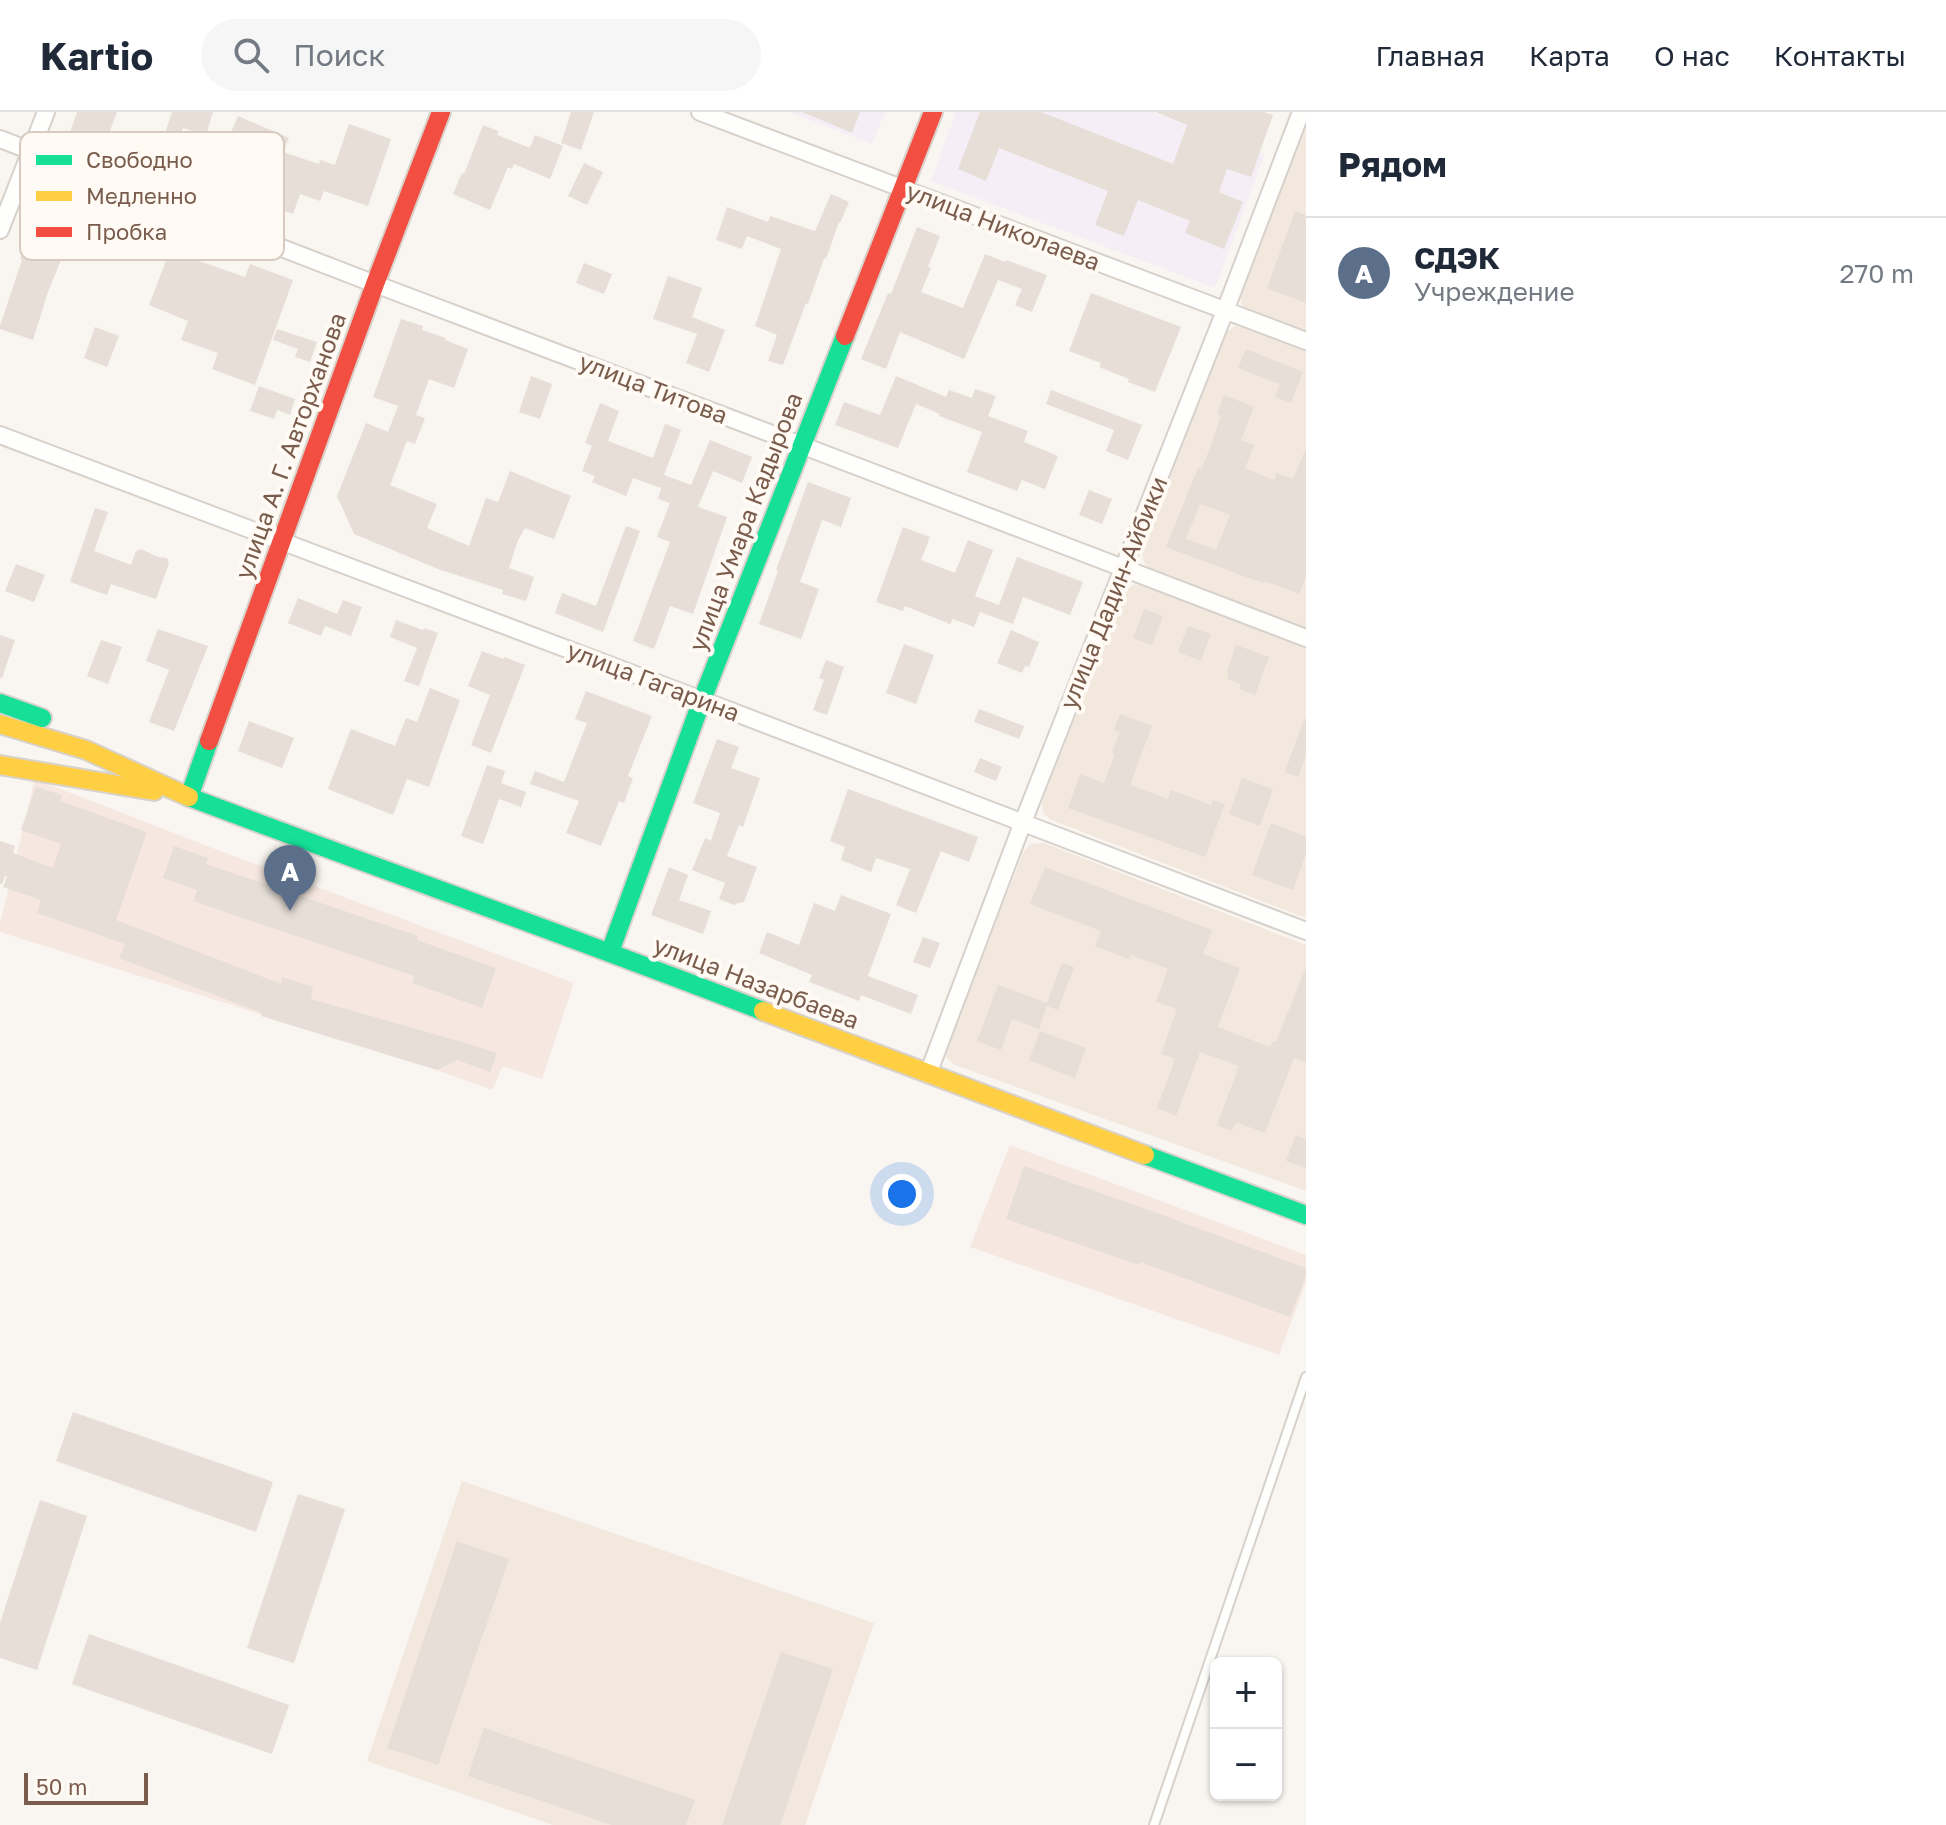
<!DOCTYPE html>
<html lang="ru">
<head>
<meta charset="utf-8">
<style>
  body { margin:0; font-family:"Golos Text",sans-serif; background:#f6f6f7; color:#1f2937 }
  .controls { position:absolute; right:24px; bottom:24px; display:grid; overflow:hidden; border-radius:12px; box-shadow:0 2px 6px #0004 }
  .controls button { width:72px; height:72px; display:grid; place-items:center; padding:0; border:0; border-bottom:2px solid #e0e1e3; background:#fff; color:#1f2937; font:40px sans-serif }
  .scale { position:absolute; left:24px; bottom:20px; width:124px; box-sizing:border-box; padding-left:8px; border:4px solid #7a5c4d; border-top:0; font-size:22px; line-height:28px; white-space:nowrap; color:#7a5c4d; -webkit-text-stroke:6px #fffaf3; paint-order:stroke }
  .you { position:absolute; left:902px; top:1082px; width:28px; height:28px; margin:-20px; border:6px solid #fff; border-radius:50%; background:#1a73e8; box-shadow:0 0 0 12px #1a73e833 }
  .badge { display:grid; place-items:center; width:52px; height:52px; border-radius:50%; background:#d93025; color:#fff; font-size:26px; font-weight:700 }
  .pin { position:absolute; translate:-50% -66px; filter:drop-shadow(0 2px 4px #0008) }
  .pin::after { content:''; position:absolute; top:42px; width:28px; height:24px; background:inherit; clip-path:polygon(0 0,100% 0,50% 100%) }
  .list { margin:0; padding:0; list-style:none }
  h2 { display:flex; justify-content:space-between; align-items:center; height:104px; margin:0; padding:0 32px; font-size:34px }
  h2 small { font-size:26px; font-weight:400; color:#747a83 }
  .list li { display:grid; grid-template-columns:52px 1fr auto; gap:24px; align-items:center; box-sizing:border-box; height:112px; padding:0 32px; border-top:2px solid #e0e1e3 }
  .list b { display:block; font-size:30px; white-space:nowrap }
  .list p { margin:0; font-size:26px; white-space:nowrap; color:#747a83 }
  .list em { font-size:26px; font-style:normal; color:#747a83 }
  .icon { flex:none; width:44px; height:44px; fill:none; stroke:currentColor; stroke-width:2; stroke-linecap:round; stroke-linejoin:round }
  .map { position:relative; flex:none; width:1306px; height:1713px; overflow:hidden }
  header { display:flex; align-items:center; gap:48px; box-sizing:border-box; height:112px; padding:0 40px; background:#fff; border-bottom:2px solid #e0e1e3 }
  header strong { font-size:38px }
  nav { display:flex; gap:44px; margin-inline-start:auto; font-size:28px }
  .search { width:560px; height:72px; background:#f6f6f7; display:flex; align-items:center; gap:20px; box-sizing:border-box; padding:0 28px; border-radius:44px; color:#747a83; font-size:30px }
  main { display:flex }
  aside { flex:1; background:#fff }
  .map>svg:first-child { display:block }
  .residential { fill:#f2e8de }
  .commercial { fill:#f6e8e1 }
  .education { fill:#f6eef6 }
  .building { fill:#e6ded7; fill-rule:evenodd }
  .lines { fill:none; stroke-linecap:round; stroke-linejoin:round }
  .lane-casing { stroke:#d7d1cb; stroke-width:12 }
  .street-casing { stroke:#d7d1cb; stroke-width:20 }
  .fast-casing { stroke:#d9d2cb; stroke-width:22 }
  .slow-casing { stroke:#d9d2cb; stroke-width:22 }
  .jam-casing { stroke:#d9d2cb; stroke-width:22 }
  .lane { stroke:#fefefd; stroke-width:8 }
  .street { stroke:#fefefd; stroke-width:16 }
  .fast { stroke:#16e098; stroke-width:18 }
  .slow { stroke:#ffcf43; stroke-width:18 }
  .jam { stroke:#f24e42; stroke-width:18 }
  .labels { text-anchor:middle; stroke-width:8; stroke-linejoin:round; paint-order:stroke }
  .street-label { font-size:24px; fill:#7a5c4d; stroke:#fffaf3 }
  .key { fill:#fffaf3; stroke:#d7cbc1; stroke-width:2 }
  .key-label { font-size:22px; fill:#7a5c4d }
</style>
</head>
<body>
<header>
<strong>Kartio</strong>
<div class="search"><svg class="icon" aria-label="search" viewBox="0 0 24 24"><circle cx="10" cy="10" r="6"/><path d="M15 15l6 6"/></svg>Поиск</div>
<nav><a>Главная</a><a>Карта</a><a>О нас</a><a>Контакты</a></nav>
</header>
<main>
<div class="map">
<svg width="1306" height="1713" viewBox="0 0 1306 1713">
  <rect width="100%" height="100%" fill="#f9f5f0"/>
  <path class="residential" d="M1306,15V219L1251,199L1242,193L1240,183Z
    M1235,214L1249,217L1306,238V517L1155,461L1145,452L1141,440L1227,220Z
    M1144,472L1306,535V806L1049,707L1043,700L1042,690L1125,479L1133,473Z
    M1044,731L1306,833V1079L955,953L946,945V935L1024,739L1031,732Z
    M462,1369L874,1511L805,1713H553L367,1649Z"/>
  <path class="commercial" d="M35,667L215,737L574,871L542,967L503,954L492,978L437,958L0,820V811Z
    M1010,1033L1306,1143V1170L1279,1243L970,1135Z"/>
  <path class="education" d="M789,0H885L872,32Z
    M956,0H1153L1265,42L1215,176L931,69Z"/>
  <path class="building" d="M77,0H117L105,32L70,20Z
    M172,0H213L206,23L183,16L167,56L152,50L161,26L163,27Z
    M571,0H594L581,38L561,31Z
    M802,0H860L852,21Z
    M980,0H1041L1173,52L1187,13L1156,0H1264L1273,3L1251,65L1227,57L1219,80L1243,90L1224,137L1185,121L1190,109L1138,88L1124,124L1095,113L1108,79L999,36L986,69L958,57Z
    M238,4L289,26L283,40L319,52L320,48L335,53L349,12L391,27L368,94L324,79L320,89L300,82L293,102L271,94L278,75L219,49Z
    M483,13L498,19L497,23L530,36L535,23L563,34L550,67L514,52L512,57L508,55L490,98L453,82L462,61L464,62Z
    M584,51L603,60L587,93L568,84Z
    M50,73L85,88L48,180L33,228L0,217V214L22,148L20,147Z
    M831,82L849,90L840,111L839,110L826,147L824,146L808,192L806,191L783,253L768,249L777,223L755,214L781,137L747,124L742,137L716,128L727,95L768,110L770,104L815,119Z
    M1295,99L1306,103V191L1267,176Z
    M179,115L194,121L185,144L245,165L250,152L293,168L255,273L212,257L218,241L181,228L188,209L149,193Z
    M917,115L940,124L928,155L931,156L921,180L963,196L985,142L1005,150L1006,148L1047,163L1032,200L1015,193L1022,177L998,168L964,247L900,220L886,257L861,247L888,181L891,182Z
    M584,151L612,162L604,182L576,171Z
    M668,164L702,176L692,205L725,218L709,260L686,251L697,222L653,207Z
    M1091,181L1181,215L1155,280L1128,270L1129,267L1099,255L1101,251L1069,239Z
    M401,207L423,214L422,218L446,226L445,228L468,237L454,276L429,267L416,303L425,306L415,332L407,329L390,373L437,392L427,416L469,434L486,386L498,390L510,359L571,384L554,427L525,416L518,428L509,456L534,465L526,489L502,482L503,478L438,457L354,422L337,384L366,311L388,320L398,294L373,285Z
    M95,215L119,224L107,255L84,246Z
    M277,217L317,230L310,250L295,245L298,237L273,228Z
    M1246,237L1303,260L1291,291L1275,285L1280,272L1238,256Z
    M531,264L552,272L540,307L519,300Z
    M896,264L946,285L949,278L972,286L975,277L996,284L988,304L1028,319L1024,330L1058,344L1045,377L1022,368L1017,379L967,360L982,320L939,304L940,302L916,292L898,336L835,313L844,290L880,303Z
    M259,274L295,287L290,303L277,298L274,307L250,299Z
    M1051,278L1142,313L1128,348L1106,339L1114,318L1046,292Z
    M1224,283L1254,295L1241,328L1254,333L1245,356L1274,368L1277,361L1293,367L1306,336V464L1299,482L1265,469L1264,471L1246,465L1166,435L1198,356L1201,358L1211,333L1221,304L1217,302ZM1200,392L1230,403L1216,438L1186,427Z
    M600,291L619,299L608,329L653,346L665,312L681,318L664,363L691,373L710,328L752,345L742,371L713,359L698,395L727,405L693,502L670,494L654,537L633,529L670,430L657,425L670,391L658,387L661,376L633,366L626,384L592,370L595,364L582,359L592,334L585,331Z
    M808,370L851,386L841,415L822,408L800,470L819,477L801,527L759,512L778,459L776,458Z
    M1089,378L1112,387L1102,412L1079,403Z
    M95,396L108,400L94,439L131,453L136,439L141,437L158,445L167,446L169,451L156,487L111,472L107,483L70,470Z
    M626,414L640,419L603,520L555,501L562,481L596,494Z
    M903,415L930,425L921,448L955,461L968,428L993,438L975,484L999,493L1017,445L1083,470L1070,503L1023,485L1013,512L980,500L974,515L953,507L950,512L905,494L903,499L876,490Z
    M16,452L45,463L34,490L5,479Z
    M298,486L337,502L343,488L362,495L351,524L325,514L321,524L288,511Z
    M1144,497L1163,504L1152,533L1133,526Z
    M396,508L423,518L424,516L438,521L419,574L404,569L417,536L390,525Z
    M1188,514L1211,522L1201,549L1178,540Z
    M158,517L208,534L174,619L149,610L169,558L146,549Z
    M1011,518L1039,530L1029,555L1025,554L1022,561L997,551Z
    M0,523L15,528L2,566H0Z
    M101,528L122,535L108,572L87,564Z
    M904,532L934,543L916,592L886,581Z
    M1236,533L1269,545L1255,583L1239,577L1241,572L1227,567L1229,561L1227,560Z
    M482,539L504,547V545L525,553L491,641L471,633L490,583L468,574Z
    M826,548L844,555L827,603L813,598L824,568L819,566Z
    M430,576L460,588L429,675L407,667L393,703L328,677L351,617L395,634L406,606L417,610Z
    M586,579L652,604L628,664L633,666L624,691L619,689L601,734L566,721L579,689L530,672L535,659L564,670L587,611L575,607Z
    M979,597L1024,614L1019,627L974,610Z
    M1120,602L1152,614L1130,673L1168,687L1171,678L1211,693L1213,688L1225,692L1205,745L1068,696L1080,662L1104,671L1115,642L1112,640L1120,620L1114,618Z
    M1304,607H1306V644L1298,665L1285,660Z
    M249,609L294,626L282,656L238,639Z
    M717,627L739,635L731,656L760,666L743,715L739,713L727,744L757,755L744,790L738,791L734,793L719,787L725,771L692,758L705,726L711,729L720,701L693,691Z
    M980,646L1002,655L996,669L974,660Z
    M487,653L505,659L501,671L526,680L521,695L499,687L483,732L461,724Z
    M1242,666L1273,677L1260,714L1229,702Z
    M36,675L62,683L60,689L147,720L116,808L281,872L282,865L313,875L311,887L469,932L497,941L490,960L457,948L437,958L261,904L262,901L119,846L125,832L37,801L41,788L3,775L7,765L5,764L2,772H0V729L15,734L13,741L53,756L61,732L21,718Z
    M848,677L978,725L969,750L941,739L916,801L896,793L910,757L876,746L871,760L841,748L845,735L830,729Z
    M1271,711L1306,725V742L1293,778L1252,763Z
    M174,734L208,746L206,752L418,824L417,828L496,856L482,896L412,871L414,864L193,789L197,778L163,766Z
    M669,755L688,763L679,788L711,799L703,822L651,803Z
    M1045,755L1212,818L1203,842L1240,856L1218,915L1270,935L1273,929L1276,930L1306,855V951L1294,946L1265,1021L1236,1010L1232,1019L1217,1013L1239,954L1200,940L1176,1004L1157,996L1175,947L1161,942L1177,897L1156,890L1168,857L1131,843L1129,847L1095,834L1101,819L1030,792Z
    M841,783L891,802L868,864L918,883L911,902L861,883L859,889L809,870L812,863L759,841L767,820L799,833L814,791L835,799Z
    M923,825L940,831L930,856L913,850Z
    M1062,851L1074,855L1058,898L1047,894L1039,917L1012,907L1001,938L977,929L998,873L1047,891Z
    M1040,919L1086,936L1075,966L1029,948Z
    M1296,1023L1306,1027V1056L1286,1049Z
    M1024,1054L1157,1101L1306,1156V1164L1290,1205L1140,1150L1139,1153L1006,1107Z
    M73,1300L273,1370L256,1420L56,1349Z
    M298,1382L345,1397L294,1551L247,1536Z
    M40,1388L87,1404L37,1558L0,1546V1511Z
    M457,1429L509,1447L438,1653L387,1636Z
    M89,1522L289,1593L272,1642L72,1572Z
    M781,1540L833,1557L780,1713H722Z
    M484,1616L695,1688L686,1713H612L468,1664Z"/>
  <g class="lines">
    <g class="lane-casing">
      <path id="lane" d="M1154,1713L1306,1265"/>
    </g>
    <g class="street-casing">
      <path id="street" d="M700,0L1306,229
        M0,27L375,172L801,333L1306,526
        M0,118L46,0
        M0,323L702,588L1306,819
        M928,962L1023,710L1225,199L1301,0"/>
    </g>
    <g class="fast-casing">
      <path id="fast" d="M0,591L42,606
        M209,629L189,685C380,757 572,825 763,899
        M610,840L702,588L845,224
        M1145,1043L1306,1103"/>
    </g>
    <g class="slow-casing">
      <path id="slow" d="M0,612L86,638L189,685
        M0,653L154,679
        M763,899L1145,1043"/>
    </g>
    <g class="jam-casing">
      <path id="jam" d="M845,224L933,0
        M209,629L375,172L441,0"/>
    </g>
    <use href="#lane" class="lane"/>
    <use href="#street" class="street"/>
    <use href="#fast" class="fast"/>
    <use href="#slow" class="slow"/>
    <use href="#jam" class="jam"/>
  </g>
  <g class="labels">
    <g class="street-label">
      <text transform="translate(1003 115) rotate(21)" y="8">улица Николаева</text>
      <text transform="translate(653 277) rotate(21)" y="8">улица Титова</text>
      <text transform="translate(291 334) rotate(-70)" y="8">улица А. Г. Авторханова</text>
      <text transform="translate(746 410) rotate(-69)" y="8">улица Умара Кадырова</text>
      <text transform="translate(1114 481) rotate(-68)" y="8">улица Дадин-Айбики</text>
      <text transform="translate(653 570) rotate(21)" y="8">улица Гагарина</text>
      <text transform="translate(756 871) rotate(21)" y="8">улица Назарбаева</text>
    </g>
  </g>
  <rect x="20" y="20" width="264" height="128" rx="12" class="key"/>
  <rect x="36" y="43" width="36" height="10" fill="#16e098"/>
  <rect x="36" y="79" width="36" height="10" fill="#ffcf43"/>
  <rect x="36" y="115" width="36" height="10" fill="#f24e42"/>
  <g class="key-label">
    <text x="86" y="56">Свободно</text>
    <text x="86" y="92">Медленно</text>
    <text x="86" y="128">Пробка</text>
  </g>
</svg>
<div class="controls">
<button>+</button>
<button>−</button>
</div>
<div class="scale">50 m</div>
<div class="you"></div>
<div class="pin badge" style="left:290px;top:799px;background:#5c6f8a">A</div>
</div>
<aside>
<h2>Рядом<small></small></h2>
<ul class="list">
<li><span class="badge" style="background:#5c6f8a">A</span><div><b>СДЭК</b><p>Учреждение</p></div><em>270 m</em></li>
</ul>
</aside>
</main>
</body>
</html>
